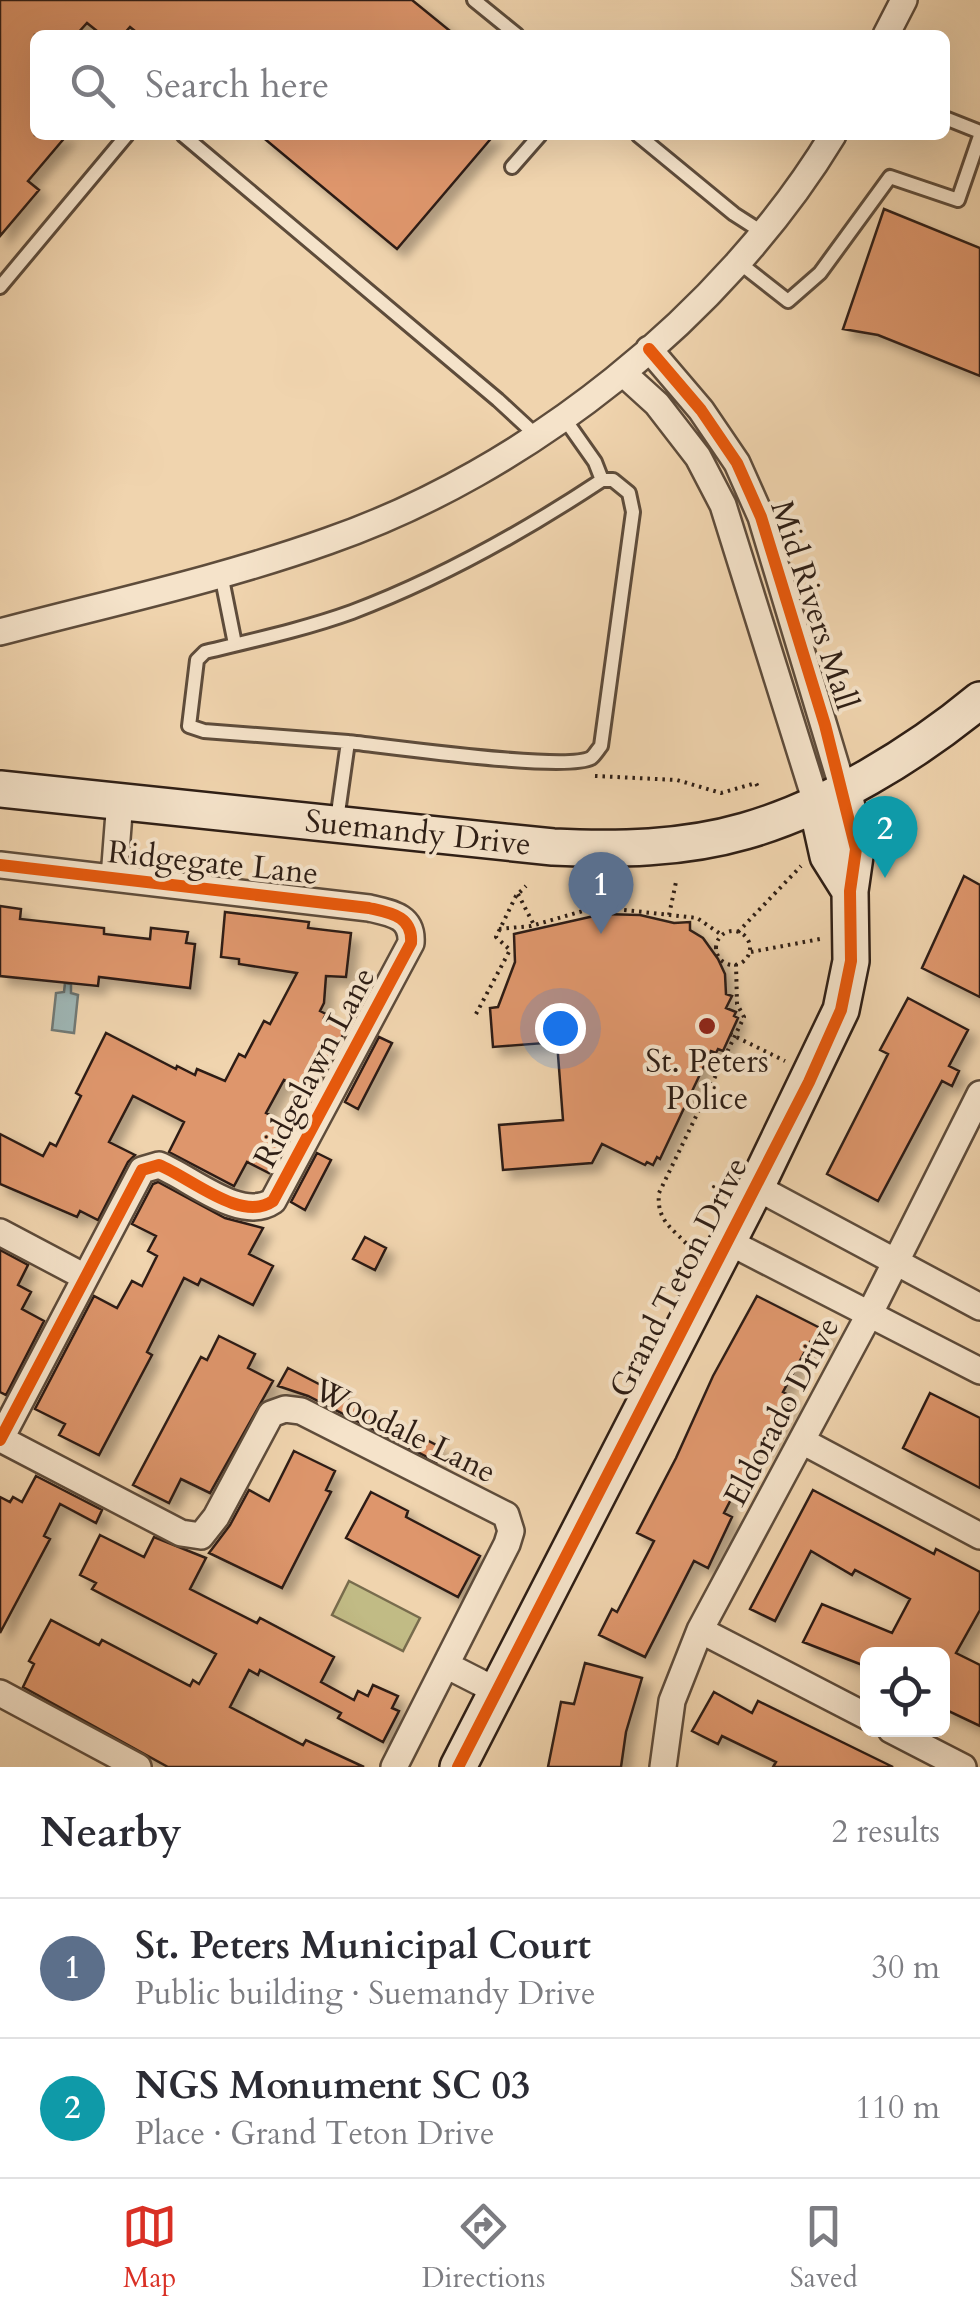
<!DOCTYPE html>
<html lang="en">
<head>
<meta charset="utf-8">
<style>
  body { margin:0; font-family:Cardo,serif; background:#f7f7f7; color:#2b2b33 }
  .controls { position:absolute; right:30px; bottom:30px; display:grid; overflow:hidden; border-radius:15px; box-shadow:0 10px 40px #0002 }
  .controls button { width:90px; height:90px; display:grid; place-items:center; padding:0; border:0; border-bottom:2px solid #e1e1e2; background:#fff; color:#2b2b33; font:50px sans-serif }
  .you { position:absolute; left:560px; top:1028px; width:35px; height:35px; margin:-25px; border:8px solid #fff; border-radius:50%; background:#1a73e8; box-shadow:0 0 0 15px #1a73e833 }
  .badge { display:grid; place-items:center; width:65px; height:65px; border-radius:50%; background:#d93025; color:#fff; font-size:32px; font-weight:700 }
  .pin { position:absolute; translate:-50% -82px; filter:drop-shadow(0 2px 5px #0008) }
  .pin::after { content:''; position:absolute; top:52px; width:35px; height:30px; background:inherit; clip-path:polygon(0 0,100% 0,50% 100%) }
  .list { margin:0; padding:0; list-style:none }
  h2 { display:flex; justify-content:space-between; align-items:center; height:130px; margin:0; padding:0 40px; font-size:42px }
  h2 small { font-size:32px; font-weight:400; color:#7c7c81 }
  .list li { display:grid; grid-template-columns:65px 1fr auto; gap:30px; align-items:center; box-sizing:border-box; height:140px; padding:0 40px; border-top:2px solid #e1e1e2 }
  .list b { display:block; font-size:38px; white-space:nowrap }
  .list p { margin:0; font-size:32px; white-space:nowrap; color:#7c7c81 }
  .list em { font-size:32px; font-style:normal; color:#7c7c81 }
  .icon { flex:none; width:55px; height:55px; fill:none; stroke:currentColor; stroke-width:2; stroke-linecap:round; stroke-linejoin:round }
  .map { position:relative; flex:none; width:980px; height:1767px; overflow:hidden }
  .search { position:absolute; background:#fff; box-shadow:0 10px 40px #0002; left:30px; right:30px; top:30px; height:110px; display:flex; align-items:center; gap:25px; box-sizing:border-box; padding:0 35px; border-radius:15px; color:#7c7c81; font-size:38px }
  .sheet { height:410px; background:#fff }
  nav { display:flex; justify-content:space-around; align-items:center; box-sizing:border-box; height:140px; border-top:2px solid #e1e1e2; background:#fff; font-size:28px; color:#7c7c81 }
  nav a { display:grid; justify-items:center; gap:5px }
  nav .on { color:#d93025 }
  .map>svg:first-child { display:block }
  .green { fill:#c1bb85; stroke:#786c4d; stroke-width:2.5 }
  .water { fill:#9eb6b5; stroke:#717975; stroke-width:2.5 }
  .building { fill:#de966c; stroke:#2e1e15; stroke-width:2.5; filter:url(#shadow) }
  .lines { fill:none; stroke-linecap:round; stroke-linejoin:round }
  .lane-casing { stroke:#5e4c3b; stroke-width:18 }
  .street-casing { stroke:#5e4c3b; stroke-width:30 }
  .secondary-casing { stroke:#2e1e15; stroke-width:40 }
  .path { stroke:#2e1e15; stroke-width:4; stroke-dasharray:2.5 5; stroke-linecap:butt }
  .lane { stroke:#f5e3ca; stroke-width:12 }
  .street { stroke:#f5e3ca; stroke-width:25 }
  .secondary { stroke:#f5e3ca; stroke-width:35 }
  .cycleway-casing { stroke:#f5e3ca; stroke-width:19 }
  .cycleway { stroke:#e8590c; stroke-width:12 }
  .poi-dot { fill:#8f2418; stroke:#f5e3ca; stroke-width:4 }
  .labels { text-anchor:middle; stroke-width:8; stroke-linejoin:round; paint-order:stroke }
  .street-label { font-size:32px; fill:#2e1e15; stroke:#f5e3ca }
  .poi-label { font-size:32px; fill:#2e1e15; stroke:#f5e3ca }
</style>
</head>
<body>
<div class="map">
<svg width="980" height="1767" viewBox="0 0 980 1767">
  <defs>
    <filter id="shadow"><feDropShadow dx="8" dy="8" stdDeviation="5" flood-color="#0004"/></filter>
  </defs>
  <rect width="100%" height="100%" fill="#f0d4ae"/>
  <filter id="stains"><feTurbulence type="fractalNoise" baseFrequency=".002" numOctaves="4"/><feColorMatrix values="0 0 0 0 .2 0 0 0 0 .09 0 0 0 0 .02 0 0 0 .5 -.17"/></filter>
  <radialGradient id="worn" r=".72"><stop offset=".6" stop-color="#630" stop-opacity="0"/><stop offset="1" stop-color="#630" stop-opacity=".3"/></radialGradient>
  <path class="green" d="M349,1581L420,1618L403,1651L332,1615Z"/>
  <path class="water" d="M65,983L71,984V993L78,995L74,1033L52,1030L56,993L64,992Z"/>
  <path class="building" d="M0,0H412L455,35H140L130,27L123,35H102L87,23L76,35H35V135H67L28,181L39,190L0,236Z
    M260,135H494L397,249Z
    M884,209L980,248V376L878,335L843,329Z
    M964,876L980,885V997L922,968Z
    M0,906L21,909L20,919L104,928V934L150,939L151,928L188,932L186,943L195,944L190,988L99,977L98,986L0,976Z
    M225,912L309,922L308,928L351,933L346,977L326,976L324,1003L320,1011L326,1014L324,1018L346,1029L312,1094L284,1080L266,1113L272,1116L269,1122L286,1131L284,1136L288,1138L269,1173L247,1162L234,1186L169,1152L184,1122L133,1096L109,1142L135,1155L128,1162L98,1220L80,1211L77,1217L0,1184V1134L43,1156L50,1143L56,1146L81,1096L76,1093L106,1033L176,1069L177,1066L195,1075L197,1069L225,1081L239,1054L245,1057L264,1021L270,1024L297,973L239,964V959L221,957Z
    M603,914L640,915L674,923L690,922V930L703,938L718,959L725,974L726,994L732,996L726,1008L736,1012L734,1016L738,1018L723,1051L718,1049L716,1053L711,1051L660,1159L657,1157L653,1165L647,1162L645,1165L602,1144L592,1163L503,1170L499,1125L563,1120L557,1042L493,1047L490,1008L498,1007L515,962L514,934Z
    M908,998L968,1030L949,1066L959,1071L952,1086L942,1081L878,1201L827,1174L888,1054L880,1050Z
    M379,1037L392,1043L358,1109L345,1102Z
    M317,1153L331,1160L305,1210L291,1202Z
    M158,1182L225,1218L263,1228L249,1254L273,1266L253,1305L201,1279L198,1285L184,1278L147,1352L152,1355L99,1455L59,1435L65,1424L35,1409L94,1296L117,1308L132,1281L142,1286L157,1256L148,1251L156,1236L132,1224L153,1184Z
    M365,1237L386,1248L375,1270L353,1259Z
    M0,1250L28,1265L18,1285L31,1292L22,1309L44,1321L6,1395L0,1392Z
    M757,1296L824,1330L817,1346L810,1342L783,1392L792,1397L763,1450L758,1447L724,1513L732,1517L708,1568L694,1561L645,1657L599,1635L612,1609L617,1612L654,1541L637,1533L676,1458L713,1376Z
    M219,1336L255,1354L248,1368L273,1381L210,1493L181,1479L169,1503L133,1485L201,1357L207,1360Z
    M288,1368L444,1449L437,1462L308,1396L278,1386Z
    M930,1393L980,1418V1488L903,1448Z
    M294,1451L335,1471L326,1490L331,1492L282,1588L209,1553L230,1525L249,1490L269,1501Z
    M36,1476L102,1510L96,1523L60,1504L44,1536L50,1539L0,1633V1497L10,1502L13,1497L22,1502Z
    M813,1490L934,1554L936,1549L980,1572V1610L956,1653L980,1665V1726L942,1708V1654H868L865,1666L803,1642L822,1604L892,1633L910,1599L855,1570L852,1575L811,1551L775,1621L750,1609Z
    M371,1492L408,1511L406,1517L480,1556L458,1597L346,1538Z
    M100,1535L144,1557L154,1537L206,1558L190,1589L257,1623L260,1618L334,1657L321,1682L354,1700L358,1691L368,1696L373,1685L398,1696L392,1708L399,1711L383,1742L338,1718L341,1713L260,1670L258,1675L249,1670L230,1707L303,1745L306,1740L364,1767H168L23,1687L34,1664L29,1661L51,1620L99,1645L102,1640L190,1686L193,1680L199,1684L216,1654L92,1589L96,1583L80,1575Z
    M585,1663L642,1678L626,1732L621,1767H548L561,1702L574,1704Z
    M714,1692L752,1713L758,1701L893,1767H773L776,1762L722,1736L718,1744L692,1731Z"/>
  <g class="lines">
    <g class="lane-casing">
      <path id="lane" d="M474,0L517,35
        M945,118L980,132
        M183,135L498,400L537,436
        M638,135L734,214L762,232
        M512,167L540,135
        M737,261L788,301L820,273L890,177L958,200L980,136
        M0,287L127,135
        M221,574L235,644
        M348,742C387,746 566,772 591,758C594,756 599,748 601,746L633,512L629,493L613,480H602
        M337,820L348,742L204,731L189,726L197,660L205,652C254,640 305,629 352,612C442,578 522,533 602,480L595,462L564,418"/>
    </g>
    <g class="street-casing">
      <path id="street" d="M886,35L904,0
        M649,349L701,410L737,463L761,517L843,789
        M624,374L657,404L698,457L723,505L816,802
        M0,632C110,603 221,579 328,541C527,472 724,315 833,135
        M0,865L369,908C391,913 413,916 411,943L273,1201C241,1223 191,1178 159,1165L142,1170L0,1440
        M114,878L120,800
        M756,1187L980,1307
        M0,1232L85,1277
        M727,1241L980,1371
        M1,1439L181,1533L201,1536L216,1517L271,1414L285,1409L301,1411L506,1515L511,1531L507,1544L394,1767
        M802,1441L980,1536
        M700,1630L868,1717
        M446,1665L497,1691
        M0,1693L138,1767
        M891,1730L963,1767
        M663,1767L672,1701L700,1630L870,1313L980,1094"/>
    </g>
    <g class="secondary-casing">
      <path id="secondary" d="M0,789L553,847C616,850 683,849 745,831C826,808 915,754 980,700
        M816,802L828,856L850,891
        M458,1767L756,1187L841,1010L851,961L850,891L856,849L843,789"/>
    </g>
    <path class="path" d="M595,776L677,780L721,793L756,783L758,787
      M600,888L601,917
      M518,894L534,925
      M669,915L676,882
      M499,929L531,926L583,911L616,909L697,918L722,935
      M716 948a17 17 0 1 1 34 0a17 17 0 1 1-34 0Z
      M738,932L801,866
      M751,952L820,939
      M476,1014L510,950L496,937L516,896L526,886
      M730,1034L785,1061
      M691,1249C675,1229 656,1223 659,1193L744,1017L737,1004L736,964"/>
    <use href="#lane" class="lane"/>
    <use href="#street" class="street"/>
    <use href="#secondary" class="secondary"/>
    <g class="cycleway-casing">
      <path id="cycleway" d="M0,865L369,908C391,913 413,916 411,943L273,1201C241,1223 191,1178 159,1165L142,1170L0,1440
        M458,1767L809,1082L841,1010L851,961L850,891L856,849L825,725L761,517L737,463L701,410L649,349"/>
    </g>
    <use href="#cycleway" class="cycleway"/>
  </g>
  <circle class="poi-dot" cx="707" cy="1026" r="10"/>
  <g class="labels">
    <g class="street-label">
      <text transform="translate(815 605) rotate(72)" y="11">Mid Rivers Mall</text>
      <text transform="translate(418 832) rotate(6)" y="11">Suemandy Drive</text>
      <text transform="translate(213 862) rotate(6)" y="11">Ridgegate Lane</text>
      <text transform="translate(314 1067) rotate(-62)" y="11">Ridgelawn Lane</text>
      <text transform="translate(678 1277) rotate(-63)" y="11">Grand Teton Drive</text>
      <text transform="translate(781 1411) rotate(-62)" y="11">Eldorado Drive</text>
      <text transform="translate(405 1430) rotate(26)" y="11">Woodale Lane</text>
    </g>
    <g class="poi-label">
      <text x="707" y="1072">St. Peters<tspan x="707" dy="37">Police</tspan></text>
    </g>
  </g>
  <rect width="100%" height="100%" filter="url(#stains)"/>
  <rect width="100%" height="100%" fill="url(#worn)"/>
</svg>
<div class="controls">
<button><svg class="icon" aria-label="locate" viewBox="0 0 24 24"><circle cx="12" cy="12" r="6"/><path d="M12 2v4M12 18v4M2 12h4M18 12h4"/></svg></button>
</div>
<div class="you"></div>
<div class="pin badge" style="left:601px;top:934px;background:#5c6f8a">1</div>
<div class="pin badge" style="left:885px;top:878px;background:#0f9aa8">2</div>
<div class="search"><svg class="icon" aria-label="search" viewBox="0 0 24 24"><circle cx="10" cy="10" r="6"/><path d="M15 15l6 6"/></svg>Search here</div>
</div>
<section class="sheet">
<h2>Nearby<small>2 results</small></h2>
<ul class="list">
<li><span class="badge" style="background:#5c6f8a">1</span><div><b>St. Peters Municipal Court</b><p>Public building · Suemandy Drive</p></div><em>30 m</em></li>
<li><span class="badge" style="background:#0f9aa8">2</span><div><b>NGS Monument SC 03</b><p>Place · Grand Teton Drive</p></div><em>110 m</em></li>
</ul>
</section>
<nav>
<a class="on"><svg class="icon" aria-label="map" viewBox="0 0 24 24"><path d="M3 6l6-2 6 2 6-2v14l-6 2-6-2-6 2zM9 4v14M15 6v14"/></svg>Map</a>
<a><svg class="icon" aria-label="directions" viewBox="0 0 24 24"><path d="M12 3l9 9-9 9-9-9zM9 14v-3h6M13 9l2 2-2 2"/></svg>Directions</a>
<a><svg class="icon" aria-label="saved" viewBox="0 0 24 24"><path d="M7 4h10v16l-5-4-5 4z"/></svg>Saved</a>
</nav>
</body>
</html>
